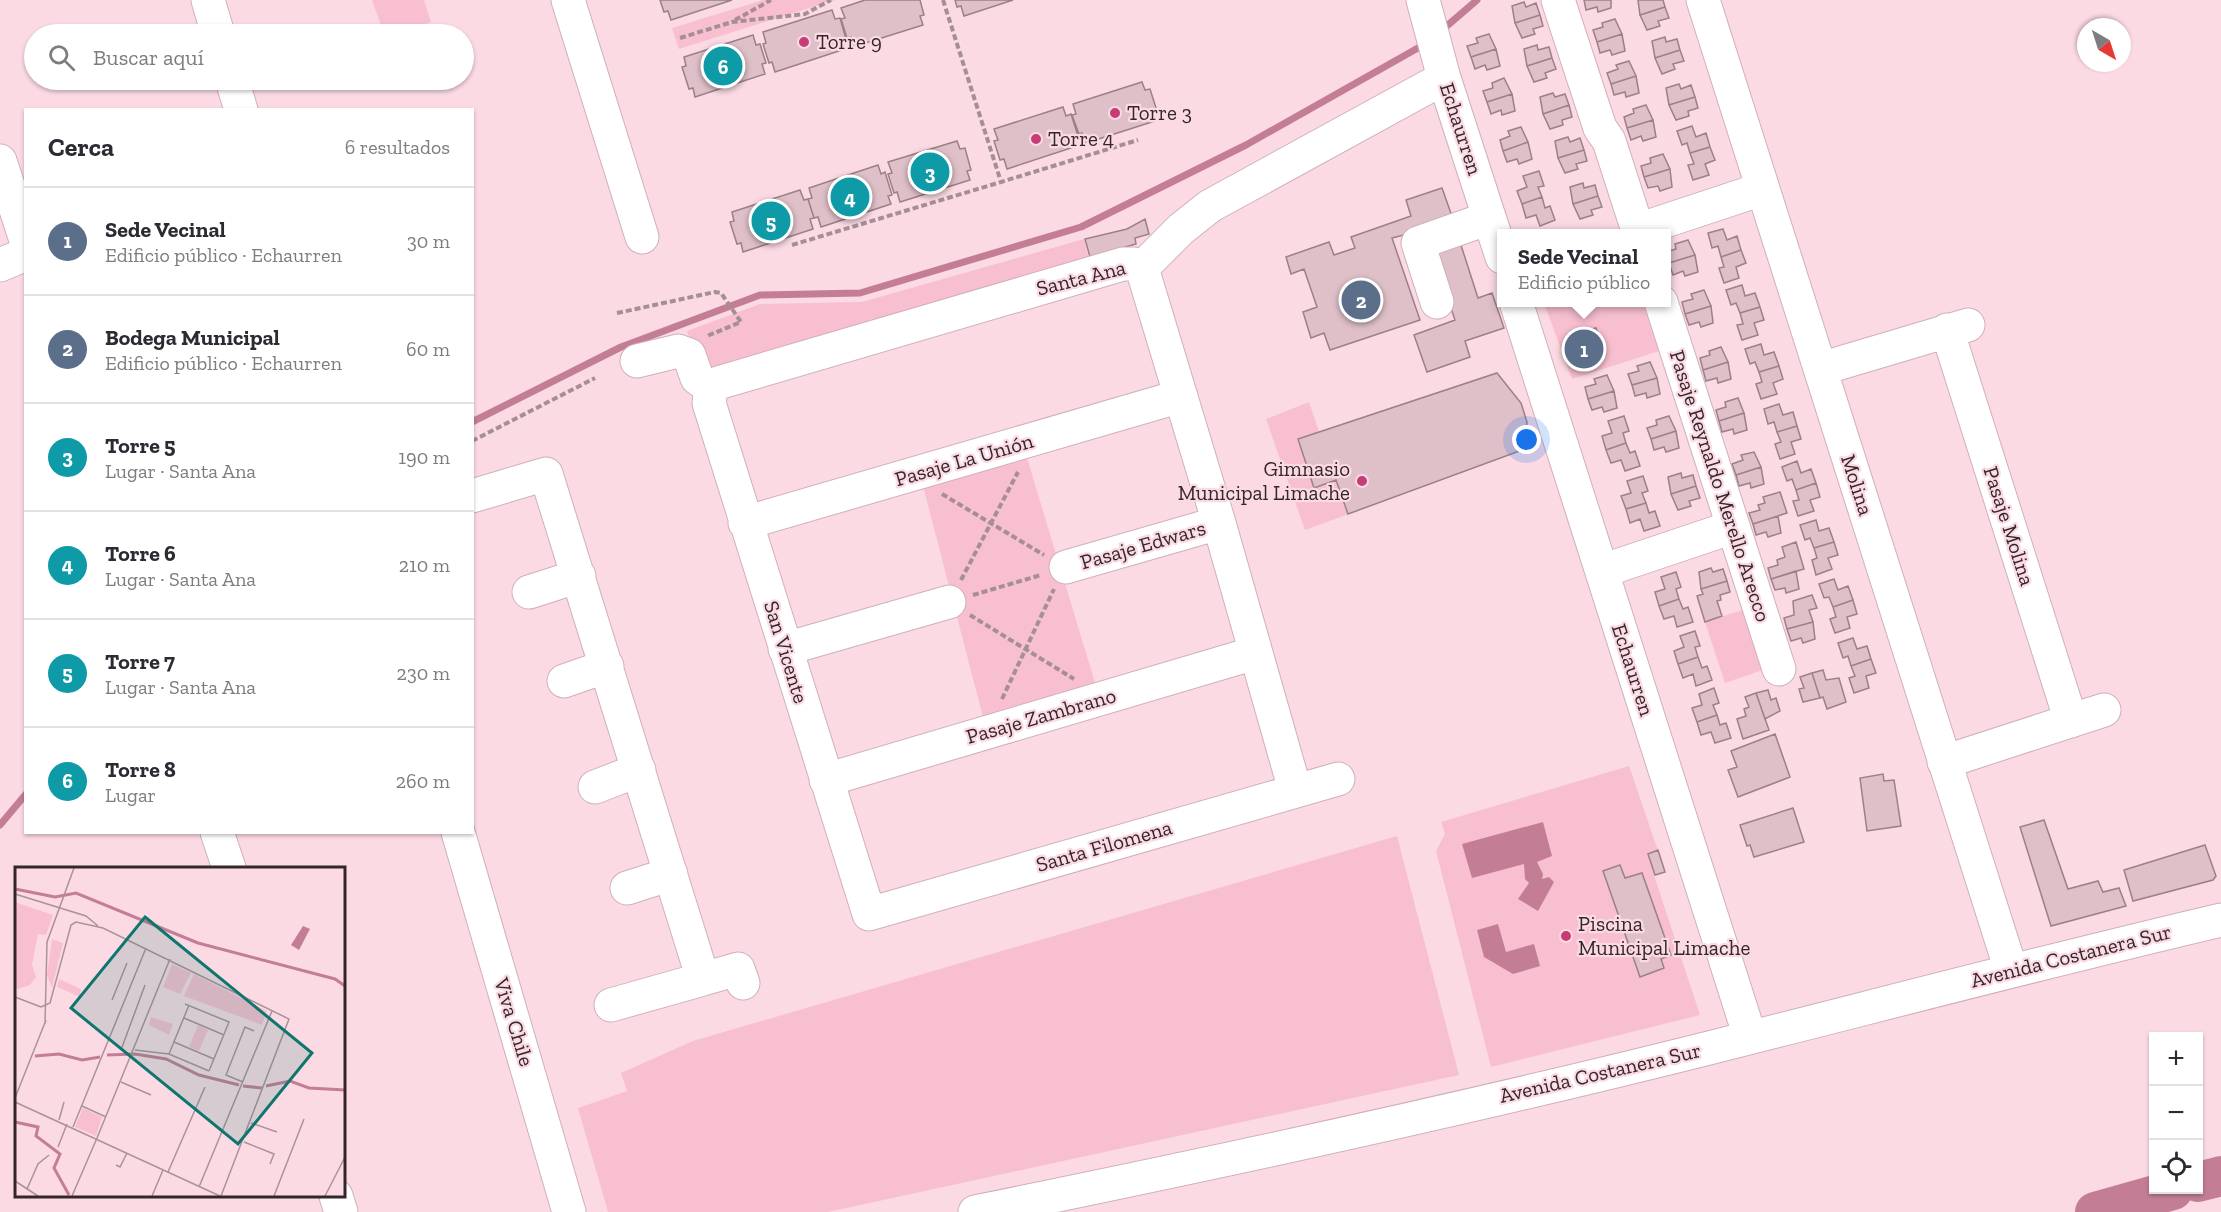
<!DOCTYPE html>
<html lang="es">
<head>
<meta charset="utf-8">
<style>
  body { margin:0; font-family:"Zilla Slab",serif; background:#f2f2f3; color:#2b2b33 }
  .controls { position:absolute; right:18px; bottom:18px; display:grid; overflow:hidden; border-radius:0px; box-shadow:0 2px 4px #0004 }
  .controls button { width:54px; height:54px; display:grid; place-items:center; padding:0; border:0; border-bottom:2px solid #e1e1e2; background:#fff; color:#2b2b33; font:30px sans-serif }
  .compass { position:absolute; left:2077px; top:18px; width:54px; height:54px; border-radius:50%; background:#fff; box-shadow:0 2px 4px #0004; rotate:141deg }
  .you { position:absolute; left:1527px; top:440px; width:21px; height:21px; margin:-15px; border:4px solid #fff; border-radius:50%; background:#1a73e8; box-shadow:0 0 0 9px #1a73e833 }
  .badge { display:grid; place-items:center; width:39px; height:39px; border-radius:50%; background:#c53c77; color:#fff; font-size:20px; font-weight:700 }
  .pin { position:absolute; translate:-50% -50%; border:3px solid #fff; box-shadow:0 2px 6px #0006 }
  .popup { position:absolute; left:1497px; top:229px; width:174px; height:78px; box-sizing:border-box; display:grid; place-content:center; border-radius:0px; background:#fff; filter:drop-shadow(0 2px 4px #0005); font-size:20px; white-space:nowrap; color:#7c7c81 }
  .popup b { font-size:22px; color:#2b2b33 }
  .popup::after { content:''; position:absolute; left:50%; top:100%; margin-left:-12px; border:12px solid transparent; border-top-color:#fff }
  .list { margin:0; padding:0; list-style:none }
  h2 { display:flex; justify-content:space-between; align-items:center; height:78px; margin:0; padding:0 24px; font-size:26px }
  h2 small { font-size:20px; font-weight:400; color:#7c7c81 }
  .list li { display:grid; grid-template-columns:39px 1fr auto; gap:18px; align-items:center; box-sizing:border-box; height:108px; padding:0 24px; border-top:2px solid #e1e1e2 }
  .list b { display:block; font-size:22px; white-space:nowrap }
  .list p { margin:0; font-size:20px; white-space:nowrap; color:#7c7c81 }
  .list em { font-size:20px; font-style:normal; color:#7c7c81 }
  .icon { flex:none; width:33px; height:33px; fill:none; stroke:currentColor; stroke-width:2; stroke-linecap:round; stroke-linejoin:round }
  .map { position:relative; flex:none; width:2221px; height:1212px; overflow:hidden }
  .search { position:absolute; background:#fff; box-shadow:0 2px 4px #0004; left:24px; top:24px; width:450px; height:66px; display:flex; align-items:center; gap:15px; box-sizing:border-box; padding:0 21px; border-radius:33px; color:#7c7c81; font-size:22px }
  .panel { position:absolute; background:#fff; box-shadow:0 2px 4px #0004; left:24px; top:108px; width:450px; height:726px; border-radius:0px }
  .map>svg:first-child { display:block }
  .green { fill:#f8bfd0 }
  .water { fill:#c37e95 }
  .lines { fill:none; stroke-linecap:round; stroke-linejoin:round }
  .stream { stroke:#c37e95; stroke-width:7 }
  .river { stroke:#c37e95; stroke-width:40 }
  .building { fill:#dfc0c9; stroke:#9c7f87; stroke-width:1.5 }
  .minor-casing { stroke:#cfb0b9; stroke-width:35 }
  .path { stroke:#a68e95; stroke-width:4; stroke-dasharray:6 3; stroke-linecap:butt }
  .minor { stroke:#fff; stroke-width:33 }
  .poi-dot { fill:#c53c77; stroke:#fbdae4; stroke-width:2 }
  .labels { text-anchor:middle; stroke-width:4.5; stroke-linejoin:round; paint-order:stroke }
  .poi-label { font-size:21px; fill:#33272a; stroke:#fbdae4; text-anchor:start }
  .street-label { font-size:21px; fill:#33272a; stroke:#fbdae4 }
  .inset-river { fill:none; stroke:#c37e95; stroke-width:3 }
  .inset-road { fill:none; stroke:#ab929a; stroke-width:1.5 }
  .view { fill:#0f766e; fill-opacity:0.15; stroke:#0f766e; stroke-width:3 }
  .inset-edge { fill:none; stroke:#33272a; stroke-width:3 }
</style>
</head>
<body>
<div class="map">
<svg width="2221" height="1212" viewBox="0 0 2221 1212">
  <rect width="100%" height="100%" fill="#fbdae4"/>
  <path class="green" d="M372,0H424L431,22L395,34H384Z
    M763,0H835L679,49L672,28Z
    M1084,239L1090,263L712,374L698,364L687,331L760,304L862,302Z
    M1544,303H1643L1659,351L1572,379Z
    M1497,373C1518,395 1532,417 1525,449L1305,530L1266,419L1309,402L1319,432Z
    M1027,458L1096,686L983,717L923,486Z
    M1752,607L1771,667L1725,683L1705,622Z
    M1629,766L1665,871L1654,875L1700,1015L1491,1067L1436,851L1445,834L1441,822Z
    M1397,836L1459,1075L828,1212H608L578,1108L627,1091L621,1073L693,1041Z"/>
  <path class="water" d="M1543,822L1552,856L1537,862L1543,874L1542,879L1549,877L1554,882L1538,911L1518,899L1529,883L1525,879L1524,864L1472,878L1462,844Z
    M1498,924L1506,952L1534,944L1540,966L1513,974L1484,957L1477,930Z"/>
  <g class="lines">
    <path class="stream" d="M1441,31L1477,0
      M472,422L621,347L760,295L860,293L1081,227L1246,145L1425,44
      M0,825L26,794"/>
    <path class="river" d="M2198,1182L2221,1176
      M2095,1212L2173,1190"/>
  </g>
  <path class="building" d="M660,0H732L671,20L668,11L664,12Z
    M865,0H920L924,15L920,16L923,25L853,47L851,37L847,38L841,19L845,18L841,8Z
    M955,0H1013L964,16L961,6L957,7Z
    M1584,0H1611V8L1598,12L1597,7L1586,10Z
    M1638,0H1663L1665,7L1640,15Z
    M1524,2L1526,7L1536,3L1540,15L1515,23L1512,6Z
    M1665,7L1669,18L1658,21L1660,26L1647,30L1640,15Z
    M832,10L835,19L840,18L846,39L842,41L845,49L775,72L772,62L769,63L763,44L766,43L763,32Z
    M1540,15L1543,26L1533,29L1535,34L1522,38L1515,23Z
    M1615,19L1622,34L1597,42L1593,30L1603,27L1602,23Z
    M1489,34L1496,49L1471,57L1467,46L1478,43L1476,38Z
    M1622,34L1625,51L1612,55L1610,50L1600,53L1597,42Z
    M753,35L756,45L760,44L766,63L762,64L765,74L695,97L693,88L689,89L682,67L686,66L684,57Z
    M1665,37L1666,42L1677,39L1680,50L1655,58L1652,41Z
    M1537,45L1538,50L1549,47L1552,58L1527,66L1524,49Z
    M1496,49L1500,66L1487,70L1485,65L1475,69L1471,57Z
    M1680,50L1684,61L1673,64L1675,69L1662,74L1655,58Z
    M1552,58L1556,69L1545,73L1547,78L1534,82L1527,66Z
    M1629,61L1636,76L1611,84L1607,73L1618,69L1616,65Z
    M1636,76L1639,93L1626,97L1625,92L1614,95L1611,84Z
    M1504,78L1512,94L1487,102L1483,91L1493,88L1492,83Z
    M1142,82L1145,90L1150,89L1157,111L1153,112L1155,121L1086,143L1082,133L1079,134L1072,115L1076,114L1073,104Z
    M1679,84L1681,89L1691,85L1695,97L1669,105L1666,88Z
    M1553,93L1555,97L1565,94L1569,105L1543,114L1540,97Z
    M1512,94L1515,111L1502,115L1501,110L1491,114L1487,102Z
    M1695,97L1698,108L1688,111L1689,116L1676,120L1669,105Z
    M1569,105L1572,117L1562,120L1563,125L1550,129L1543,114Z
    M1646,105L1653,120L1627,128L1624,117L1634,113L1633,109Z
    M1063,107L1066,116L1071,114L1078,136L1074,138L1077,146L1007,169L1004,159L1000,160L994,141L998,140L994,129Z
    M1653,120L1656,137L1643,141L1641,136L1631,140L1627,128Z
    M1692,126L1696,137L1706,133L1710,147L1690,153L1687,143L1682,145L1677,131Z
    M1521,127L1528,142L1503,151L1500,140L1510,136L1508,131Z
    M1568,137L1570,142L1580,138L1584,150L1558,158L1555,141Z
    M957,141L960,149L965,148L971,170L967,171L970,180L900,202L897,192L894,193L888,174L892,173L888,162Z
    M1528,142L1532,159L1519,164L1517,159L1507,162L1503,151Z
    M1710,147L1715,160L1705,164L1709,175L1693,180L1688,165L1694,164L1690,153Z
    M1584,150L1587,161L1576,164L1578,169L1565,173L1558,158Z
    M1663,154L1670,169L1644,177L1641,166L1651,163L1650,158Z
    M878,165L881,174L885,172L892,195L888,196L891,204L821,227L818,217L814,218L808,199L812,198L809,188Z
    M1670,169L1672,187L1660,191L1658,186L1648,188L1644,177Z
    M1539,171L1544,186L1538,187L1542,197L1522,204L1517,191L1527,187L1523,176Z
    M1583,183L1584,188L1595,185L1598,196L1573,204L1570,187Z
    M1442,188L1454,222L1392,238L1420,320L1330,350L1324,333L1311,338L1303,312L1317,307L1304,269L1291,274L1286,257L1329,242L1334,255L1355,248L1351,237L1411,216L1406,200Z
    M800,190L804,200L808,199L814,218L810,219L813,229L743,252L741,243L737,244L730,222L734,221L732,212Z
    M1598,196L1602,207L1591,210L1593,215L1580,219L1573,204Z
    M1542,197L1545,208L1550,206L1555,220L1540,226L1536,215L1526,218L1522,204Z
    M1145,219L1149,234L1135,238L1136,244L1090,257L1085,239L1127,229Z
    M1723,229L1727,240L1737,236L1741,250L1721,257L1718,246L1712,248L1708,233Z
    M1459,239L1478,298L1492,293L1504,328L1465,341L1470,357L1427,372L1414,335L1455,320L1431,249Z
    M1688,240L1695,255L1669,263L1666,252L1676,249L1675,244Z
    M1741,250L1746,263L1736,267L1739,278L1724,283L1719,268L1724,267L1721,257Z
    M1695,255L1698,272L1685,276L1683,271L1673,275L1669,263Z
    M1742,285L1745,296L1755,293L1760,307L1740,313L1736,303L1731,305L1726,290Z
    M1704,290L1711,306L1685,314L1682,302L1693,299L1691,294Z
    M1711,306L1713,323L1701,327L1699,322L1689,325L1685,314Z
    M1760,307L1764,320L1754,323L1758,335L1742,340L1737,325L1743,324L1740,313Z
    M1596,328L1602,347L1591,351L1595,363L1579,369L1567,335Z
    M1761,344L1764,355L1774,352L1779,366L1759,372L1755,362L1750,364L1745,349Z
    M1721,347L1728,362L1703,370L1700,358L1710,355L1709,351Z
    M1650,362L1657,378L1632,385L1628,374L1639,371L1637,366Z
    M1728,362L1731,379L1718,383L1717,378L1706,381L1703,370Z
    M1779,366L1783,379L1773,383L1777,394L1761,399L1756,384L1762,382L1759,372Z
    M1497,373L1521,403L1527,422L1525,449L1348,514L1336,480L1314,488L1298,439Z
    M1607,375L1614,391L1588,399L1585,387L1596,384L1594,379Z
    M1657,378L1660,394L1647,398L1646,393L1635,396L1632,385Z
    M1614,391L1617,408L1604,412L1602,407L1592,410L1588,399Z
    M1738,398L1744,413L1719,421L1716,410L1726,407L1725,402Z
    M1779,404L1783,415L1793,412L1797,426L1777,432L1774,422L1768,424L1764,409Z
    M1744,413L1747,430L1734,434L1733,429L1722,432L1719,421Z
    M1624,416L1629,431L1623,433L1626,443L1606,450L1602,436L1612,433L1608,421Z
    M1669,416L1676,431L1651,439L1647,428L1657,425L1656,420Z
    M1797,426L1801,439L1791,442L1795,454L1780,459L1775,444L1781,442L1777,432Z
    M1676,431L1679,448L1666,452L1664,447L1654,450L1651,439Z
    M1626,443L1630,453L1635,451L1640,466L1625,471L1621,460L1611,463L1606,450Z
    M1754,452L1761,467L1736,475L1732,464L1743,460L1741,455Z
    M1797,461L1801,473L1811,469L1816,483L1796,490L1792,479L1787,481L1782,467Z
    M1761,467L1764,484L1751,488L1750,483L1739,486L1736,475Z
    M1681,473L1682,478L1693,475L1696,486L1671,494L1668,477Z
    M1643,476L1648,491L1642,493L1646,503L1626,509L1621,496L1631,493L1627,481Z
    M1816,483L1820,497L1810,500L1814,511L1798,516L1793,501L1799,500L1796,490Z
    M1696,486L1700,498L1689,501L1691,506L1678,510L1671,494Z
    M1780,492L1787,513L1753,524L1749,513L1760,510L1758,505L1765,503L1763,497Z
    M1646,503L1649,513L1655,511L1660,526L1644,531L1640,519L1630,523L1626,509Z
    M1778,516L1781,533L1768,537L1766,532L1756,535L1753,524Z
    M1816,520L1819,531L1829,528L1834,542L1814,548L1810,538L1805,540L1800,525Z
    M1796,542L1804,569L1771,579L1768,568L1778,565L1777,560L1785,557L1782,547Z
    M1834,542L1838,555L1828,558L1832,569L1816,575L1812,560L1817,558L1814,548Z
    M1711,568L1713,572L1723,569L1727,581L1701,589L1699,572Z
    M1796,571L1799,589L1786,593L1785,588L1775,590L1771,579Z
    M1676,572L1681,587L1676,589L1679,599L1659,606L1655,592L1665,589L1661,577Z
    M1834,579L1838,590L1848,586L1853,600L1833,607L1829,597L1824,598L1819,584Z
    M1727,581L1730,592L1720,595L1721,600L1717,601L1722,616L1705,622L1697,596L1703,594L1701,589Z
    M1812,595L1817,608L1809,610L1813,622L1787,629L1784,618L1794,615L1793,601Z
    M1679,599L1683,609L1688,607L1693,622L1677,627L1674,616L1664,619L1659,606Z
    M1853,600L1857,614L1847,617L1850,628L1835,633L1830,619L1836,617L1833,607Z
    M1813,622L1815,639L1803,643L1801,638L1791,641L1787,629Z
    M1695,631L1700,646L1695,647L1698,657L1678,664L1674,651L1684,647L1680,636Z
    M1853,638L1857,649L1867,646L1871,659L1851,666L1848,656L1843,658L1838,643Z
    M1698,657L1702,668L1707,666L1712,680L1696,686L1693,674L1683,678L1678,664Z
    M1871,659L1876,673L1866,676L1869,688L1854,693L1849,678L1855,676L1851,666Z
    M1823,670L1826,680L1839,678L1846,702L1827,709L1823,697L1820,698L1812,673Z
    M1812,673L1820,698L1803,702L1799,689L1804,688L1800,677Z
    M1714,688L1719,703L1713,705L1717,715L1697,722L1692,708L1702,705L1699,694Z
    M1768,690L1771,700L1776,698L1780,711L1765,719L1756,693Z
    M1756,693L1769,730L1743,739L1737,719L1746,716L1744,709L1749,707L1745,697Z
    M1717,715L1720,725L1726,723L1731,738L1715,743L1711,732L1701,735L1697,722Z
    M1775,734L1790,777L1738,797L1728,770L1737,767L1731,751Z
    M1883,774L1884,781L1894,780L1901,826L1867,831L1860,778Z
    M1793,808L1804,842L1754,857L1750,845L1747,846L1740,825Z
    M2044,820L2068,889L2098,881L2103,892L2119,888L2126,906L2051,926L2020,827Z
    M2205,845L2216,876L2213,880L2133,901L2124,870Z
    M1658,850L1665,872L1655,875L1648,854Z
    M1620,865L1625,878L1642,873L1671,955L1661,959L1664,968L1640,977L1603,871Z"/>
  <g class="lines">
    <g class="minor-casing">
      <path id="minor" d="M208,0L218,34
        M568,0L642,237
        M1423,0L1444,78L1502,257
        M1558,0L1600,128L1609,141L1639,234
        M1703,0L2011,970
        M232,80L241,110
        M0,161L26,240
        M1638,230L1762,189
        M0,265L26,254
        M1142,268L1219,523L1295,790
        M1437,302L1418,243L1489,218
        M1516,302L1750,1037
        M1661,302L1779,669
        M1947,330L2071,721
        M637,361L678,351L689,355L697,378L711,388
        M1820,369L1968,325
        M711,388L709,403L869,914L1338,779
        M711,388L718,383L1123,264H1134L1142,268L1181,229L1210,206L1444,78
        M472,496L546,474L703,979L611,1005
        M745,523L1181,396
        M1066,567L1219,523
        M1602,571L1733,527
        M529,592L579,576
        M785,649L949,602
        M564,681L607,666
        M1944,762L2104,710
        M826,780L1255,653
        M595,787L639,770
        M217,832L229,868
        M458,832L569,1212
        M627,888L671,874
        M703,979L738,969L743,983
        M336,1196L341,1212
        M975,1212C1221,1162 1466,1109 1709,1048C1880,1005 2050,960 2221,920"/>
    </g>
    <path class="path" d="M943,0L1001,182L1138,140
      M735,20L771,0
      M680,38L732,22L805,14L831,0
      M792,245L1001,182
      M617,313L715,292L721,293L741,322L707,336
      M472,441L595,378
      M942,494L1044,555
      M961,580L1018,472
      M973,595L1041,575
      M970,615L1074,679
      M1002,699L1054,589"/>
    <use href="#minor" class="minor"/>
  </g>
  <g class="poi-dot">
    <circle cx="804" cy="42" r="6"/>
    <circle cx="1115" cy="113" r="6"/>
    <circle cx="1036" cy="139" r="6"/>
    <circle cx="1362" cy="481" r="6"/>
    <circle cx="1566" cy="936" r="6"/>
  </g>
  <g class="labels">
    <g class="poi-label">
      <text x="816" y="49">Torre 9</text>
      <text x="1127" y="120">Torre 3</text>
      <text x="1048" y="146">Torre 4</text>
      <text x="1350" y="476" text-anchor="end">Gimnasio<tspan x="1350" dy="24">Municipal Limache</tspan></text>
      <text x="1578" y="931">Piscina<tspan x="1578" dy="24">Municipal Limache</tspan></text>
    </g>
    <g class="street-label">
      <text transform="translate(1461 129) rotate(72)" y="7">Echaurren</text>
      <text transform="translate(1081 278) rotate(-14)" y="7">Santa Ana</text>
      <text transform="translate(964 460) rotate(-16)" y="7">Pasaje La Unión</text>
      <text transform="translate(1857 485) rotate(72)" y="7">Molina</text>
      <text transform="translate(1720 486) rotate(72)" y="7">Pasaje Reynaldo Merello Arecco</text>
      <text transform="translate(2009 526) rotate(72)" y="7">Pasaje Molina</text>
      <text transform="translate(1143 545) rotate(-16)" y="7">Pasaje Edwars</text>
      <text transform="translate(786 652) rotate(73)" y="7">San Vicente</text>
      <text transform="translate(1633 670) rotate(72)" y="7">Echaurren</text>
      <text transform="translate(1041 716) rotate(-16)" y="7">Pasaje Zambrano</text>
      <text transform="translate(1104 846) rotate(-16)" y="7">Santa Filomena</text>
      <text transform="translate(2071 956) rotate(-14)" y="7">Avenida Costanera Sur</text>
      <text transform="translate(514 1022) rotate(73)" y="7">Viva Chile</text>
      <text transform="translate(1600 1073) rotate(-13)" y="7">Avenida Costanera Sur</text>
    </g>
  </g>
  <g transform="translate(15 867)">
    <rect width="330" height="330" fill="#fbdae4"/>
    <path d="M0,35L38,48L31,68L23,67L17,98L21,110L15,118L3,122L0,121ZM37,72L48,76L37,121L32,108ZM157,97L176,106L165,127L148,120ZM179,107L252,144L247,158L169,129ZM44,112L66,122L65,130L42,120ZM136,150L158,157L154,168L134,158ZM183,158L193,163L184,184L174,180ZM68,241L87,250L81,269L60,260Z" fill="#f8bfd0"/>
    <path d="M288,59L295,62L284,83L276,78Z" fill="#c37e95"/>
    <path class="inset-river" d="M0,22L40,30L61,26L183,76L320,112L330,119M92,188L120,187L151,192L184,208L224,218M20,189L44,187L67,193L85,190M228,219L247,221M251,219L275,214L294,221L330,223M0,255L23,260L21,269L45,287L39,301L54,328"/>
    <path class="inset-road" d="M0,27L71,49L83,59M0,130L26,140M97,133L112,96M170,137L214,155L194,204M26,140L35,136L56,58L61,55L88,61L274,152L206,329M169,151L209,168M30,157L32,75L59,1M159,175L199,192M106,183L130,118M120,183L154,187L194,204M154,187L174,138M106,215L136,228M228,215L211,208L230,160L239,164M0,231L31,153M0,235L205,329M67,239L91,250M44,253L49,235M236,256L262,265M58,260L131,81M82,271L155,92M229,275L259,287L255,297M43,280L52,257M101,298L105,300L112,286M153,305L190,220M0,314L23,329M184,320L257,144M12,322L23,297L34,288M57,329L82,271M137,329L148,303M259,329L289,252M310,329L330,290"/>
    <path class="view" d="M130,50L297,186L223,277L56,141Z"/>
    <rect width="330" height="330" class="inset-edge"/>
  </g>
</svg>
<div class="controls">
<button>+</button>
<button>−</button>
<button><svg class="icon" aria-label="locate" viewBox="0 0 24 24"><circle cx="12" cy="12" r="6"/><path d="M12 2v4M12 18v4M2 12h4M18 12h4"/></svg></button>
</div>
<svg class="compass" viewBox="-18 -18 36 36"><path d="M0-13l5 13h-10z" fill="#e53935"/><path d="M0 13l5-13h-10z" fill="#7c7c81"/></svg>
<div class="you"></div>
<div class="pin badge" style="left:1584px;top:349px;background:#5c6f8a">1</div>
<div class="popup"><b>Sede Vecinal</b>Edificio público</div>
<div class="pin badge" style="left:1361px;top:300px;background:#5c6f8a">2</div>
<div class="pin badge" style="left:930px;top:172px;background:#0f9aa8">3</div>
<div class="pin badge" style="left:850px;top:197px;background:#0f9aa8">4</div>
<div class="pin badge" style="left:771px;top:221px;background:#0f9aa8">5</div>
<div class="pin badge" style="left:723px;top:66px;background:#0f9aa8">6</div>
<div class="search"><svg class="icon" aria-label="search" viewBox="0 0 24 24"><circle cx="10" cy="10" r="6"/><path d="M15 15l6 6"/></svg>Buscar aquí</div>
<section class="panel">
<h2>Cerca<small>6 resultados</small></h2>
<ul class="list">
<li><span class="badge" style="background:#5c6f8a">1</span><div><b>Sede Vecinal</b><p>Edificio público · Echaurren</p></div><em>30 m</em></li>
<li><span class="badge" style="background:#5c6f8a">2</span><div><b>Bodega Municipal</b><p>Edificio público · Echaurren</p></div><em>60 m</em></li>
<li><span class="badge" style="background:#0f9aa8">3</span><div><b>Torre 5</b><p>Lugar · Santa Ana</p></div><em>190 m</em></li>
<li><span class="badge" style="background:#0f9aa8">4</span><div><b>Torre 6</b><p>Lugar · Santa Ana</p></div><em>210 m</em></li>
<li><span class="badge" style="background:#0f9aa8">5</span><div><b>Torre 7</b><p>Lugar · Santa Ana</p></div><em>230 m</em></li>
<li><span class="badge" style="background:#0f9aa8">6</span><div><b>Torre 8</b><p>Lugar</p></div><em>260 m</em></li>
</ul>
</section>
</div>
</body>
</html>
